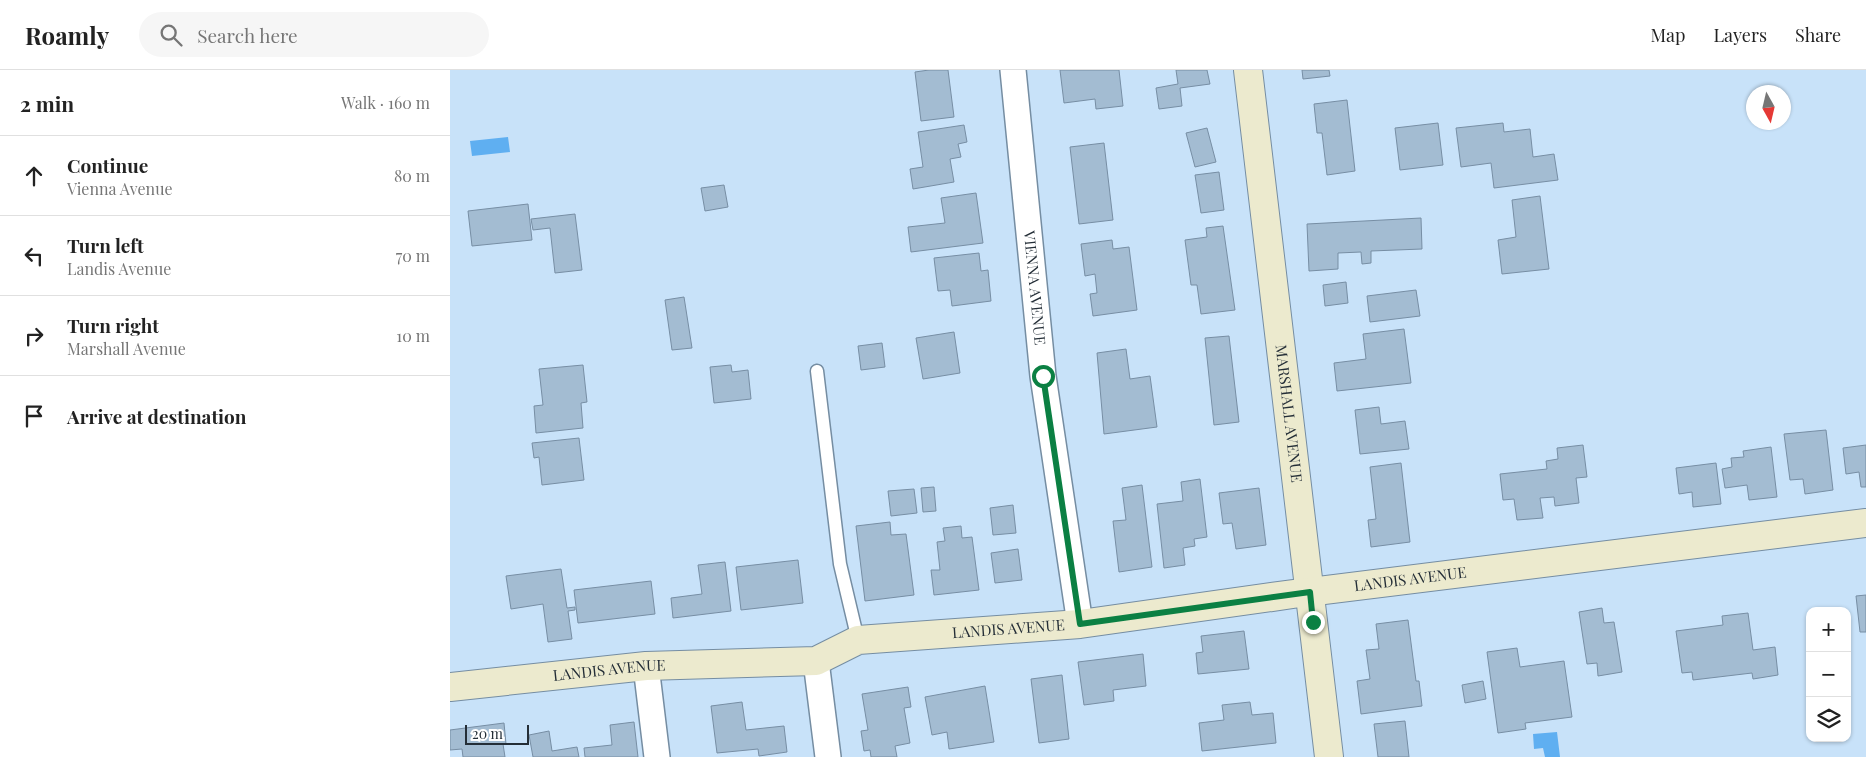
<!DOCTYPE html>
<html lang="en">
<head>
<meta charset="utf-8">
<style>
  body { margin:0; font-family:"Playfair Display",serif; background:#f6f6f6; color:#222 }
  .controls { position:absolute; right:15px; bottom:15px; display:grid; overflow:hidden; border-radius:10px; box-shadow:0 1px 4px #0004 }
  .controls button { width:45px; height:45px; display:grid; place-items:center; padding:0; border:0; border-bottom:1px solid #e0e0e0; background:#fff; color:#222; font:25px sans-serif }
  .compass { position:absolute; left:1296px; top:15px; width:45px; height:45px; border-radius:50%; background:#fff; box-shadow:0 1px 4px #0004; rotate:172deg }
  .scale { position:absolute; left:15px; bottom:12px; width:64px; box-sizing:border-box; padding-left:5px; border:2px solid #242e37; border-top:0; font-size:14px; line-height:18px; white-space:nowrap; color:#242e37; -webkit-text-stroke:4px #fff; paint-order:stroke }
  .stop { position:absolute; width:15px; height:15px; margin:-11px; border:4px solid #0b8043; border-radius:50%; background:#fff }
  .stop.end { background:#0b8043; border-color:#fff; box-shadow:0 1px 5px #0008 }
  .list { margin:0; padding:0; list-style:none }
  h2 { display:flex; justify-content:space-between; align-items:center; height:65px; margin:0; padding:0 20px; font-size:21px }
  h2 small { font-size:16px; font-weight:400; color:#767676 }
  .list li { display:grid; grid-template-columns:32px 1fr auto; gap:15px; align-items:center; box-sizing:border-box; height:80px; padding:0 20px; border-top:1px solid #e0e0e0 }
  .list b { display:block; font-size:19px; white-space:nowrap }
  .list p { margin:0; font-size:16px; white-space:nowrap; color:#767676 }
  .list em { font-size:16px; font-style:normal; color:#767676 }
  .icon { flex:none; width:28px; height:28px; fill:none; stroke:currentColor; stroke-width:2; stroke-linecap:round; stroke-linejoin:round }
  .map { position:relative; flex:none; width:1416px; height:687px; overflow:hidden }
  header { display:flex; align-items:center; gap:30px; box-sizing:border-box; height:70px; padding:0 25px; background:#fff; border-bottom:1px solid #e0e0e0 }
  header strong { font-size:24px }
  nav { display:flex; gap:28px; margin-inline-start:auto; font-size:18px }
  .search { width:350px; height:45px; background:#f6f6f6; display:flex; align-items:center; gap:12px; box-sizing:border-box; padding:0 18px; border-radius:28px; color:#767676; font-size:19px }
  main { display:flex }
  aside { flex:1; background:#fff }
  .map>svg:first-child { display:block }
  .water { fill:#5faff1 }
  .building { fill:#a3bcd2; stroke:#778ea4 }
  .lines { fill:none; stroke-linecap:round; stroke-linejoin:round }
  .lane-casing { stroke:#758da2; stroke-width:15 }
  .street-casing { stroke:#758da2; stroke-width:28 }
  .secondary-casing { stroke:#758da2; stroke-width:30 }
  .lane { stroke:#fff; stroke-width:12 }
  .street { stroke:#fff; stroke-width:25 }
  .secondary { stroke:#eceace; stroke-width:28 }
  .route { stroke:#0b8043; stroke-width:6 }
  .labels { text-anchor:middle; stroke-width:4; stroke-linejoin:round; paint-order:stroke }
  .street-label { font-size:15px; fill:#242e37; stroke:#fff }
</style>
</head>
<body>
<header>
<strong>Roamly</strong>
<div class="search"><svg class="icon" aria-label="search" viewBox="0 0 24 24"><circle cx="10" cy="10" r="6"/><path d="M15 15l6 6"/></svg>Search here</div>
<nav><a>Map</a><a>Layers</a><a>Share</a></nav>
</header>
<main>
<aside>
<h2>2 min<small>Walk · 160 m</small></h2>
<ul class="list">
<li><svg class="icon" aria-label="ahead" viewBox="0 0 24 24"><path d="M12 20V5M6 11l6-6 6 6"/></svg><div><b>Continue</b><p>Vienna Avenue</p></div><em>80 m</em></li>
<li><svg class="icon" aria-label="left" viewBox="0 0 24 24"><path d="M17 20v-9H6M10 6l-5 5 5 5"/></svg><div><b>Turn left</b><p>Landis Avenue</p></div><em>70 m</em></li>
<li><svg class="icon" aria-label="right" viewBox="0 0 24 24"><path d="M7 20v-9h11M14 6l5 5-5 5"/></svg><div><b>Turn right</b><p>Marshall Avenue</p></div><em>10 m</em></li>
<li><svg class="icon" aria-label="arrive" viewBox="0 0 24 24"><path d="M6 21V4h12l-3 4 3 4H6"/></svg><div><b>Arrive at destination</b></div></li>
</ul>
</aside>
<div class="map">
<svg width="1416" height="687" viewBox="0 0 1416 687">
  <rect width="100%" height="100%" fill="#c8e2f9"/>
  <path class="water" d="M58,67L60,82L22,86L20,71Z
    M1107,662L1110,687H1095L1093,678L1084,679L1083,664Z"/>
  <path class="building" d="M479,0H498L504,47L471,51L465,2Z
    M610,0H669L673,36L646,39L645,29L614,33Z
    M726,0H757L760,14L730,18L732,36L709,39L706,18L728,14Z
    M852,0H879L880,6L853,9Z
    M897,30L905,101L877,105L872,63H867L864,34Z
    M988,53L993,95L950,100L945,58Z
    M1053,53L1054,62L1080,59L1083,87L1104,84L1108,110L1044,118L1041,93L1011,97L1006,58Z
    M514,55L517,72L508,74L511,87L500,89L504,112L463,119L460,99L473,97L468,62Z
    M757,58L766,92L745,97L736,63Z
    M654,73L663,150L629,154L620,77Z
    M769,102L774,140L751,143L745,105Z
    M274,115L278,137L255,141L251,118Z
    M526,123L533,173L461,182L458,157L495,153L491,128Z
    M1090,126L1099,199L1052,204L1048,170L1066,167L1062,130Z
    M78,134L82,170L22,176L18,141Z
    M125,144L132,200L105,203L100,158L83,160L81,149Z
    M971,148L972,179L921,181V193L912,194L911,182L888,183V199L859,201L857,154Z
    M773,156L785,240L751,244L747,215H741L735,170L757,167L756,158Z
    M662,170L663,179L679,177L687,240L643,246L640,224L647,223L645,204L635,206L631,174Z
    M529,183L531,201L538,200L541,231L502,236L500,220L488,221L484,188Z
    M896,212L898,233L875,236L873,215Z
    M966,220L970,246L920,252L917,226Z
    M234,227L242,278L222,280L215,230Z
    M954,259L961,313L887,321L884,293L916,289L913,264Z
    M504,262L510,303L473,309L466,268Z
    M779,266L789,352L764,355L755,268Z
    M432,273L435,297L411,300L408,276Z
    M676,279L680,309L700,306L707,357L654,364L647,283Z
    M133,295L137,332L131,333L133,358L86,363L84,336L93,335L89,299Z
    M281,295L282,302L298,300L301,329L264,333L260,297Z
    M929,337L931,354L955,351L959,379L910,384L905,340Z
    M1376,360L1383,420L1355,424L1353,409L1340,410L1334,364Z
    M129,368L134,410L92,415L89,387L84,388L82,373Z
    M1133,375L1137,407L1126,408L1129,433L1105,436L1104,427L1090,428L1093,448L1067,450L1064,429L1053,430L1050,404L1097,399L1096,391L1108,389L1107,378Z
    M1416,375V417H1411L1409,402L1396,404L1393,378Z
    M1321,377L1327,427L1299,430L1297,415L1275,418L1272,399L1282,397L1281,388L1294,387L1293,381Z
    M951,393L960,472L921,477L918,450L926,449L920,397Z
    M1266,393L1271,434L1243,437L1242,422L1229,424L1226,398Z
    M750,409L757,467L744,469L745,476L733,478L735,495L714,498L707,434L733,431L731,412Z
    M692,415L702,497L669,502L663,451L676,450L672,418Z
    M484,417L486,441L473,442L471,418Z
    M809,418L816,475L786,479L782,453L773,454L769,423Z
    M464,419L467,443L441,446L438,421Z
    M563,435L566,463L543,465L540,438Z
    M440,452L441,465L456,464L464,525L415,531L406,456Z
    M511,456L512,468L522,467L529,520L484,525L481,500H490L487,472L495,471L493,458Z
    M568,479L572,510L545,513L541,483Z
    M348,490L353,533L291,540L286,497Z
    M275,492L281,541L223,548L221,528L252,524L248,495Z
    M111,499L117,538L125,537V540L118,541L122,569L98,572L93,534L61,539L56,506Z
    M201,511L205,544L128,553L124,520Z
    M1416,525V562H1410L1406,526Z
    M1152,538L1154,553L1164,552L1172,602L1148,606L1147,593L1137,594L1129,542Z
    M1298,543L1303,580L1325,577L1328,605L1303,609L1302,603L1243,610L1242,602L1232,603L1226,561L1273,555L1272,546Z
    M958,550L966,611H969L972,636L911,644L907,611L920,609L916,580L929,579L926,554Z
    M794,561L799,599L748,604L746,583L753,582L751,566Z
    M1067,578L1070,597L1114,591L1122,647L1075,653L1076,659L1048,663L1037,582Z
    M693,584L696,616L663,620L664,631L634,635L628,592Z
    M612,605L619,669L589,673L581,609Z
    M1033,611L1036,629L1015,633L1012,615Z
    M535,616L544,672L499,679L497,662L482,665L475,627Z
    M458,617L461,637L454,638L460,673L445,676L447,687H421L420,680L414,681L411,661L418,660L412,624Z
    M292,632L296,660L334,656L337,682L309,686L308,679L267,683L261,636Z
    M800,632L802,645L823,643L826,673L752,681L749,653L774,650L772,635Z
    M955,651L959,687H928L924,654Z
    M184,652L188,687H135L134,678L162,675L160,655Z
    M54,653L56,674H53L55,687H13L12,679L0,680V660Z
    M99,661L102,681L127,677L129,687H83L79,665Z"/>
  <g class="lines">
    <g class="lane-casing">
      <path id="lane" d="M367,301L390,494L408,570"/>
    </g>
    <g class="street-casing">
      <g id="street">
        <path id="s1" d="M563,0L593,306L630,554"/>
        <path d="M366,591L378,687"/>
        <path d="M196,596L207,687"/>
      </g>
    </g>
    <g class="secondary-casing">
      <g id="secondary">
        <path id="s2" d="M798,0L879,687"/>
        <path id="s3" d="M0,617L196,596L366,591L408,570L630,554L843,524L1416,453"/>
      </g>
    </g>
    <use href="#lane" class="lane"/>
    <use href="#street" class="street"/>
    <use href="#secondary" class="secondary"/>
  </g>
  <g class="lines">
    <path class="route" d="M593,306L630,554L860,522L863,552"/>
  </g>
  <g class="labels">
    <g class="street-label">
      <text dy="5" stroke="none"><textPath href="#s1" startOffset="219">VIENNA AVENUE</textPath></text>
      <text dy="5" stroke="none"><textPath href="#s2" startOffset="346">MARSHALL AVENUE</textPath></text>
      <text dy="5" stroke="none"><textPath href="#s3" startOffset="970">LANDIS AVENUE</textPath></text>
      <text dy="5" stroke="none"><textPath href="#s3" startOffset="565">LANDIS AVENUE</textPath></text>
      <text dy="5" stroke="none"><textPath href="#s3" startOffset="160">LANDIS AVENUE</textPath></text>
    </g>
  </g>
</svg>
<div class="controls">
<button>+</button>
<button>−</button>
<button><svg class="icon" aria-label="layers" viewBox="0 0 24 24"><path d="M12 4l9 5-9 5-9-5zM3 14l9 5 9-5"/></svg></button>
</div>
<svg class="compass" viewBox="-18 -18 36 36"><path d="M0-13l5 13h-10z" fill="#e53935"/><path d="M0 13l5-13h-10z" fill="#767676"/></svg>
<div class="scale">20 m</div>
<div class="stop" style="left:593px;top:306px"></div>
<div class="stop end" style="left:863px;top:552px"></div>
</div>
</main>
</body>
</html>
